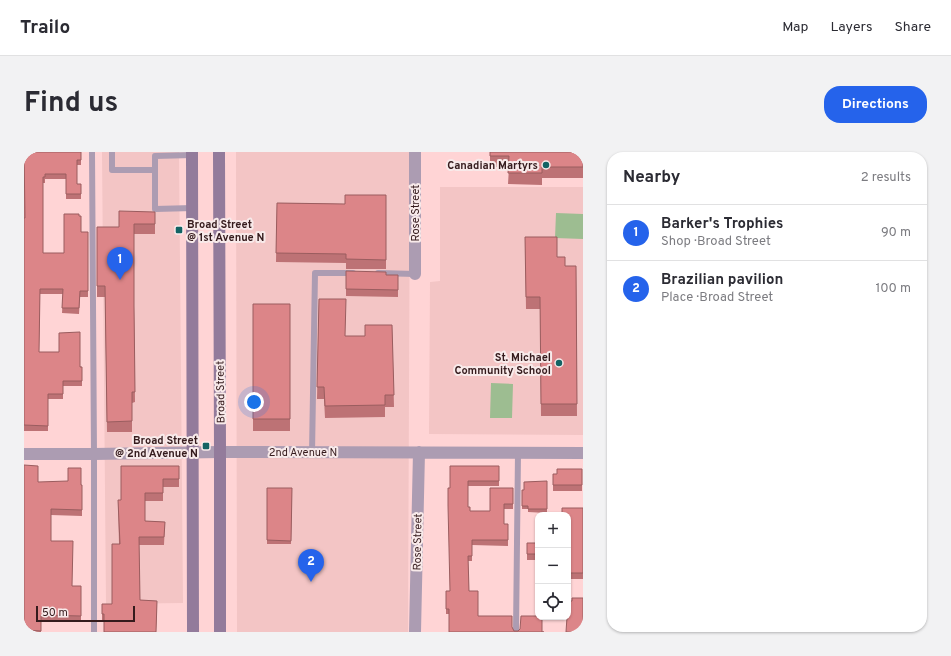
<!DOCTYPE html>
<html lang="en">
<head>
<meta charset="utf-8">
<style>
  body { margin:0; font-family:Overpass,sans-serif; background:#f2f2f3; color:#2b2b33 }
  .controls { position:absolute; right:12px; bottom:12px; display:grid; overflow:hidden; border-radius:8px; box-shadow:0 1px 3px #0004 }
  .controls button { width:36px; height:36px; display:grid; place-items:center; padding:0; border:0; border-bottom:1px solid #e1e1e2; background:#fff; color:#2b2b33; font:20px sans-serif }
  .scale { position:absolute; left:12px; bottom:10px; width:99px; box-sizing:border-box; padding-left:4px; border:2px solid #351b1d; border-top:0; font-size:11px; line-height:14px; white-space:nowrap; color:#351b1d; -webkit-text-stroke:3px #f8eaea; paint-order:stroke }
  .you { position:absolute; left:230px; top:250px; width:14px; height:14px; margin:-10px; border:3px solid #fff; border-radius:50%; background:#1a73e8; box-shadow:0 0 0 6px #1a73e833 }
  .badge { display:grid; place-items:center; width:26px; height:26px; border-radius:50%; background:#2563eb; color:#fff; font-size:13px; font-weight:700 }
  .pin { position:absolute; translate:-50% -33px; filter:drop-shadow(0 1px 2px #0008) }
  .pin::after { content:''; position:absolute; top:21px; width:14px; height:12px; background:inherit; clip-path:polygon(0 0,100% 0,50% 100%) }
  .list { margin:0; padding:0; list-style:none }
  h2 { display:flex; justify-content:space-between; align-items:center; height:52px; margin:0; padding:0 16px; font-size:17px }
  h2 small { font-size:13px; font-weight:400; color:#7c7c81 }
  .list li { display:grid; grid-template-columns:26px 1fr auto; gap:12px; align-items:center; box-sizing:border-box; height:56px; padding:0 16px; border-top:1px solid #e1e1e2 }
  .list b { display:block; font-size:15px; white-space:nowrap }
  .list p { margin:0; font-size:13px; white-space:nowrap; color:#7c7c81 }
  .list em { font-size:13px; font-style:normal; color:#7c7c81 }
  .icon { flex:none; width:22px; height:22px; fill:none; stroke:currentColor; stroke-width:2; stroke-linecap:round; stroke-linejoin:round }
  .map { position:relative; flex:none; width:559px; height:480px; overflow:hidden; border-radius:16px }
  header { display:flex; align-items:center; gap:24px; box-sizing:border-box; height:56px; padding:0 20px; background:#fff; border-bottom:1px solid #e1e1e2 }
  header strong { font-size:19px }
  nav { display:flex; gap:22px; margin-inline-start:auto; font-size:14px }
  .intro { display:flex; align-items:center; justify-content:space-between; box-sizing:border-box; height:96px; padding:0 24px }
  h1 { margin:0; font-size:28px }
  .button { padding:10px 18px; border-radius:16px; background:#2563eb; color:#fff; font-size:14px; font-weight:700 }
  main { display:flex; gap:24px; padding:0 24px }
  aside { flex:1; background:#fff; border-radius:16px; box-shadow:0 1px 3px #0004 }
  .map>svg:first-child { display:block }
  .built { fill:#f3c5c5 }
  .green { fill:#9dbd91 }
  .lines { fill:none; stroke-linecap:round; stroke-linejoin:round }
  .service { stroke:#ac9cb2; stroke-width:6 }
  .minor { stroke:#ac9cb2; stroke-width:12 }
  .secondary { stroke:#937b9b; stroke-width:12 }
  .wall { fill:#bd7275 }
  .building { fill:#dc8588; stroke:#9a5d5f }
  .poi-dot { fill:#126364; stroke:#f8eaea; stroke-width:1.5 }
  .labels { text-anchor:middle; stroke-width:4; stroke-linejoin:round; paint-order:stroke }
  .poi-label { font-size:11px; font-weight:bold; fill:#351b1d; stroke:#f8eaea; text-anchor:end }
  .street-label { font-size:11px; fill:#351b1d; stroke:#f8eaea }
</style>
</head>
<body>
<header>
<strong>Trailo</strong>
<nav><a>Map</a><a>Layers</a><a>Share</a></nav>
</header>
<div class="intro"><h1>Find us</h1><a class="button">Directions</a></div>
<main>
<div class="map">
<svg width="559" height="480" viewBox="0 0 559 480">
  <rect width="100%" height="100%" fill="#ffd4d5"/>
  <path class="built" d="M78,0H155L159,451L82,452Z
    M212,0H386L384,480H213Z
    M416,35H559V283L405,282L406,130L416,129Z"/>
  <path class="green" d="M532,61L559,62V87L531,86Z
    M467,231L489,232L488,266H466Z"/>
  <g class="lines">
    <path class="service" d="M68,0L70,302V480
      M88,0V18H131
      M168,3L131,4V57L169,56
      M354,121L391,122
      M288,301L291,121H329
      M492,480L494,301"/>
    <path class="minor" d="M391,0V122
      M0,302H70L196,300L559,301
      M391,480L395,300"/>
    <path class="secondary" d="M168,0L169,480
      M195,0L196,300V480"/>
  </g>
  <path class="wall" d="M0,0H57V13H53V32H57V47H42V27H21V31H19V101H40L57,80H64V145H56L55,162L38,161L39,142H16L15,200L58,215V234H39V247H24V279H0Z
    M466,0H559V26H518V33L484,32L485,15H466Z
    M362,43V117H322V111L252,110L253,51L321,52Z
    M131,60V82H110V154L111,250L108,251V280H83L81,145H73V75H95Z
    M501,85L533,105L541,114H552L553,264H517L516,157H502Z
    M322,119L362,123H374V145L322,144Z
    M295,147L321,184H341L368,173L370,255H361V265L301,266L300,247H293Z
    M229,152H266V279H229Z
    M0,313L14,330L58,333V364L27,363V389L48,434H57V469L17,468V480H0Z
    M97,314H155V335H139V349H121V369L141,370L140,393H115L116,448L133,449L132,480H80V470H78V452H88V392H95L94,348H97Z
    M475,314V334H444V355L446,359H466L489,336V357H480V372H484V394L448,393V409H444L445,439L454,464L488,475L490,479L518,480H425V462H422V439H426V336Z
    M558,317V339H529V322H533Z
    M523,329V361L504,360V357H498V338H500Z
    M243,336H268L267,392H243Z
    M559,356V427H544V363Z
    M503,391H514V408H503Z"/>
  <path class="building" d="M0,0H57V8H53V32H57V42H42V22H21V25H19V101H40V62H55V64H57V80H64V139H56L55,156H38L39,137H16L15,200H35V181L56,180V215H58V229H39V242H24V274L0,273V66H1Z
    M466,0H559V15H518V21H484L485,4H466Z
    M321,43H362V108L322,107V102L252,101L253,51L321,52Z
    M95,59L131,60V72H110V154L111,240H108V269L83,270L81,134H73V75H95Z
    M501,85H533V105H541V114H552L553,252H517L516,145H502Z
    M322,119L362,120V123H374V138L322,137Z
    M295,147H322L321,184H341V173H368L370,243H361V253L301,254L300,235H293Z
    M229,152H266V267H229Z
    M0,313L14,314V330L44,329V316H57V333H58V358L27,357V389H49L48,434H57V464L17,463V479L0,478Z
    M97,314H155V327H139V341H121V369L141,370L140,385H115L116,448L133,449L132,480H80V462H78V452H88V392H96L94,348H97Z
    M426,314H475V329H444V355H446V359H466V336H489V352H480V372H484V388H448V404H444L445,439H454V464H488V475L490,479H494L496,477L497,464H514V465H518V480H520H425V457H422V439H426L424,353V336H426Z
    M533,317H558V333H529V322H533Z
    M523,329V357H504V354H498V338H500V330Z
    M243,336H268L267,389L243,388Z
    M538,356H559V421H544V363H538Z
    M503,391H514V402H503Z
    M548,446H559V480H542L543,465H544V449H548Z"/>
  <g class="poi-dot">
    <circle cx="522" cy="13" r="4"/>
    <rect x="151" y="74" width="8" height="8" rx="2"/>
    <circle cx="535" cy="211" r="4"/>
    <rect x="178" y="290" width="8" height="8" rx="2"/>
  </g>
  <g class="labels">
    <g class="poi-label">
      <text x="514" y="17">Canadian Martyrs</text>
      <text x="163" y="76" text-anchor="start">Broad Street<tspan x="163" dy="13">@ 1st Avenue N</tspan></text>
      <text x="527" y="209">St. Michael<tspan x="527" dy="13">Community School</tspan></text>
      <text x="174" y="292">Broad Street<tspan x="174" dy="13">@ 2nd Avenue N</tspan></text>
    </g>
    <g class="street-label">
      <text transform="translate(391 61) rotate(-90)" y="4">Rose Street</text>
      <text transform="translate(196 240) rotate(-91)" y="4">Broad Street</text>
      <text x="279" y="304">2nd Avenue N</text>
      <text transform="translate(393 390) rotate(-89)" y="4">Rose Street</text>
    </g>
  </g>
</svg>
<div class="controls">
<button>+</button>
<button>−</button>
<button><svg class="icon" aria-label="locate" viewBox="0 0 24 24"><circle cx="12" cy="12" r="6"/><path d="M12 2v4M12 18v4M2 12h4M18 12h4"/></svg></button>
</div>
<div class="scale">50 m</div>
<div class="you"></div>
<div class="pin badge" style="left:96px;top:128px">1</div>
<div class="pin badge" style="left:287px;top:430px">2</div>
</div>
<aside>
<h2>Nearby<small>2 results</small></h2>
<ul class="list">
<li><span class="badge">1</span><div><b>Barker's Trophies</b><p>Shop · Broad Street</p></div><em>90 m</em></li>
<li><span class="badge">2</span><div><b>Brazilian pavilion</b><p>Place · Broad Street</p></div><em>100 m</em></li>
</ul>
</aside>
</main>
</body>
</html>
